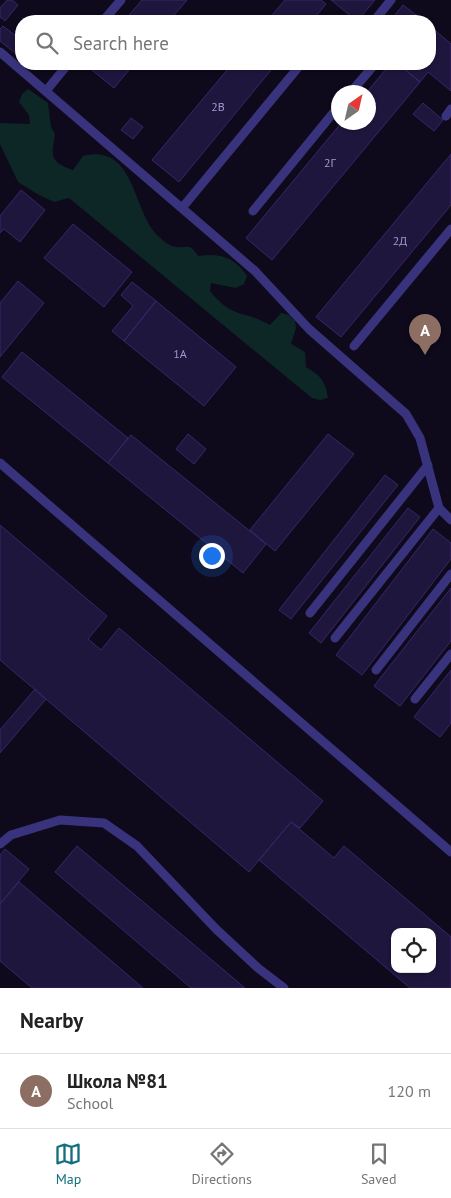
<!DOCTYPE html>
<html lang="en">
<head>
<meta charset="utf-8">
<style>
  body { margin:0; font-family:"PT Sans",sans-serif; background:#f2f2f2; color:#222 }
  .controls { position:absolute; right:15px; bottom:15px; display:grid; overflow:hidden; border-radius:10px; box-shadow:0 1px 4px #0004 }
  .controls button { width:45px; height:45px; display:grid; place-items:center; padding:0; border:0; border-bottom:1px solid #e0e0e0; background:#fff; color:#222; font:25px sans-serif }
  .compass { position:absolute; left:331px; top:85px; width:45px; height:45px; border-radius:50%; background:#fff; box-shadow:0 1px 4px #0004; rotate:34deg }
  .you { position:absolute; left:211px; top:555px; width:18px; height:18px; margin:-12px; border:4px solid #fff; border-radius:50%; background:#1a73e8; box-shadow:0 0 0 8px #1a73e833 }
  .badge { display:grid; place-items:center; width:32px; height:32px; border-radius:50%; background:#136f7f; color:#fff; font-size:16px; font-weight:700 }
  .pin { position:absolute; translate:-50% -41px; filter:drop-shadow(0 1px 2px #0008) }
  .pin::after { content:''; position:absolute; top:26px; width:18px; height:15px; background:inherit; clip-path:polygon(0 0,100% 0,50% 100%) }
  .list { margin:0; padding:0; list-style:none }
  h2 { display:flex; justify-content:space-between; align-items:center; height:65px; margin:0; padding:0 20px; font-size:21px }
  h2 small { font-size:16px; font-weight:400; color:#767676 }
  .list li { display:grid; grid-template-columns:32px 1fr auto; gap:15px; align-items:center; box-sizing:border-box; height:75px; padding:0 20px; border-top:1px solid #e0e0e0 }
  .list b { display:block; font-size:19px; white-space:nowrap }
  .list p { margin:0; font-size:16px; white-space:nowrap; color:#767676 }
  .list em { font-size:16px; font-style:normal; color:#767676 }
  .icon { flex:none; width:28px; height:28px; fill:none; stroke:currentColor; stroke-width:2; stroke-linecap:round; stroke-linejoin:round }
  .map { position:relative; flex:none; width:451px; height:988px; overflow:hidden }
  .search { position:absolute; background:#fff; box-shadow:0 1px 4px #0004; left:15px; right:15px; top:15px; height:55px; display:flex; align-items:center; gap:12px; box-sizing:border-box; padding:0 18px; border-radius:20px; color:#767676; font-size:19px }
  .sheet { height:140px; background:#fff }
  nav { display:flex; justify-content:space-around; align-items:center; box-sizing:border-box; height:70px; border-top:1px solid #e0e0e0; background:#fff; font-size:14px; color:#767676 }
  nav a { display:grid; justify-items:center; gap:2px }
  nav .on { color:#136f7f }
  .map>svg:first-child { display:block }
  .green { fill:#0d2626 }
  .building { fill:#1f163d; stroke:#37276a; fill-rule:evenodd }
  .lines { fill:none; stroke-linecap:round; stroke-linejoin:round }
  .service { stroke:#39337d; stroke-width:9 }
  .labels { text-anchor:middle; stroke-width:4.5; stroke-linejoin:round; paint-order:stroke }
  .number-label { font-size:12px; fill:#a299ce }
</style>
</head>
<body>
<div class="map">
<svg width="451" height="988" viewBox="0 0 451 988">
  <rect width="100%" height="100%" fill="#0e0a1c"/>
  <path class="green" d="M28,89L48,103L51,127L55,134C51,156 50,162 73,170L83,156C135,143 132,209 157,235C160,238 168,245 172,246C186,250 189,241 198,256C219,253 235,257 247,276L244,284L236,288L211,283L210,291C232,319 244,310 270,325L281,313L289,315L295,321L296,328L291,344L305,352L306,367C321,376 325,380 328,398L320,400L312,398L69,198L54,202L39,195L18,182L0,144V123L30,124L29,115L19,102L22,94Z"/>
  <path class="building" d="M7,0H12L18,5L5,21L0,17V8Z
    M142,0H187L169,21H124Z
    M285,0H321L326,4L312,21H267Z
    M331,0H375L357,21Z
    M403,5L424,21H390Z
    M3,26L21,40V46L15,53L0,41V29Z
    M430,26L451,44V91L428,72L420,82L398,64H430Z
    M89,64H134L114,88L87,66Z
    M232,64H276L179,182L152,160Z
    M390,64H398L420,82L272,260L246,238L342,122H368V92H367Z
    M423,103L443,120L434,131L413,114Z
    M131,118L143,127L133,139L121,130Z
    M451,154V205L341,337L316,317Z
    M21,190L45,210L20,242L4,229L0,233V216Z
    M73,224L132,272L104,307L44,258Z
    M18,281L44,303L0,357V303Z
    M132,282L156,301L124,341L112,331L133,306L121,295Z
    M156,301L236,367L204,406L124,341Z
    M22,352L128,438L108,463L2,377Z
    M188,434L206,449L194,464L176,449Z
    M328,434L354,454L275,551L250,530Z
    M131,435L266,544L243,573L108,463Z
    M385,475L398,485L291,619L279,610Z
    M408,508L420,517L321,643L309,633Z
    M0,525L107,616L88,639L101,650L119,628L323,801L300,828L291,822L249,872L0,660Z
    M433,529L451,543V559L362,675L336,655Z
    M451,588V641L400,706L374,686Z
    M451,670V723L440,737L414,717Z
    M35,689L46,699L0,753V730Z
    M291,822L334,858L344,846L451,937V988H410L259,860ZM395,932H432V969H395Z
    M77,846L245,988H191L55,872Z
    M5,849L29,869L0,904V855Z
    M19,882L143,988H32L0,961V904Z"/>
  <g class="lines">
    <path class="service" d="M103,21L121,0
      M374,21L391,0
      M0,52L255,271L309,329L406,414L420,438L439,508L451,520
      M46,91L68,64
      M351,92L375,64
      M446,116L451,109
      M182,208L301,64
      M253,211L338,107
      M354,346L451,229
      M0,463L451,852
      M310,613L428,465
      M335,638L439,508
      M376,670L451,574
      M415,699L451,654
      M0,844L11,835L60,820L104,823L137,846L216,929L258,968L284,988"/>
  </g>
  <g class="labels">
    <g class="number-label">
      <text x="218" y="111">2В</text>
      <text x="330" y="167">2Г</text>
      <text x="400" y="245">2Д</text>
      <text x="180" y="358">1А</text>
    </g>
  </g>
</svg>
<div class="controls">
<button><svg class="icon" aria-label="locate" viewBox="0 0 24 24"><circle cx="12" cy="12" r="6"/><path d="M12 2v4M12 18v4M2 12h4M18 12h4"/></svg></button>
</div>
<svg class="compass" viewBox="-18 -18 36 36"><path d="M0-13l5 13h-10z" fill="#e53935"/><path d="M0 13l5-13h-10z" fill="#767676"/></svg>
<div class="you"></div>
<div class="pin badge" style="left:425px;top:355px;background:#8d6e63">A</div>
<div class="search"><svg class="icon" aria-label="search" viewBox="0 0 24 24"><circle cx="10" cy="10" r="6"/><path d="M15 15l6 6"/></svg>Search here</div>
</div>
<section class="sheet">
<h2>Nearby<small></small></h2>
<ul class="list">
<li><span class="badge" style="background:#8d6e63">A</span><div><b>Школа №81</b><p>School</p></div><em>120 m</em></li>
</ul>
</section>
<nav>
<a class="on"><svg class="icon" aria-label="map" viewBox="0 0 24 24"><path d="M3 6l6-2 6 2 6-2v14l-6 2-6-2-6 2zM9 4v14M15 6v14"/></svg>Map</a>
<a><svg class="icon" aria-label="directions" viewBox="0 0 24 24"><path d="M12 3l9 9-9 9-9-9zM9 14v-3h6M13 9l2 2-2 2"/></svg>Directions</a>
<a><svg class="icon" aria-label="saved" viewBox="0 0 24 24"><path d="M7 4h10v16l-5-4-5 4z"/></svg>Saved</a>
</nav>
</body>
</html>
